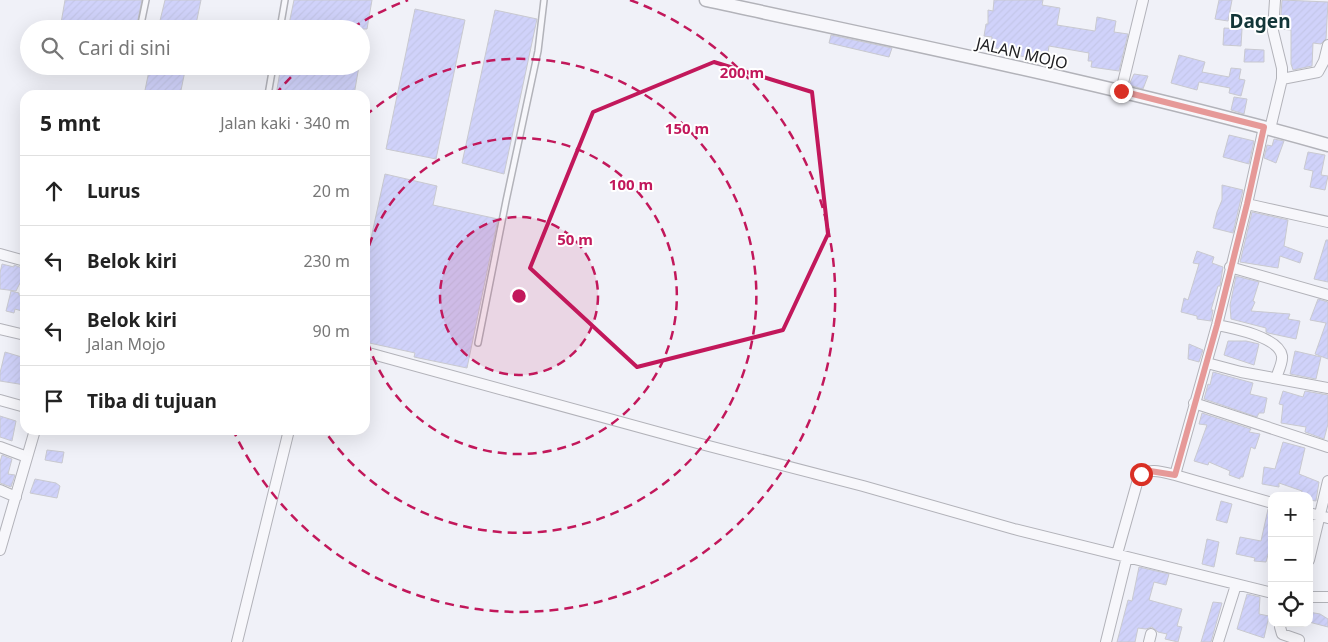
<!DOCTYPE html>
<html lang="id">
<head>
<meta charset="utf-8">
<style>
  body { margin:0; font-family:"Noto Sans",sans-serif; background:#f6f6f6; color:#222 }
  .controls { position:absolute; right:15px; bottom:15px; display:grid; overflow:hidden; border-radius:10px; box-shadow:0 5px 20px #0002 }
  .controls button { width:45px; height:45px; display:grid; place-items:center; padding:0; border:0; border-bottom:1px solid #e0e0e0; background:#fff; color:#222; font:25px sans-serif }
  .stop { position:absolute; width:15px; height:15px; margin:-11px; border:4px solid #d93025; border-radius:50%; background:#fff }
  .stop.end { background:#d93025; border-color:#fff; box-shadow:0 1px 5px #0008 }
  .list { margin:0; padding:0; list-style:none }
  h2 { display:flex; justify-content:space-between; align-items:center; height:65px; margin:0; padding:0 20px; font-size:21px }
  h2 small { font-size:16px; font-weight:400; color:#767676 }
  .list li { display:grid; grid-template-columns:32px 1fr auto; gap:15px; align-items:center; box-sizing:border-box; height:70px; padding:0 20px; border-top:1px solid #e0e0e0 }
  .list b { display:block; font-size:19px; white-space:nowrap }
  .list p { margin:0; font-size:16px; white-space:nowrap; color:#767676 }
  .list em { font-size:16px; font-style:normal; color:#767676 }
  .icon { flex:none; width:28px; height:28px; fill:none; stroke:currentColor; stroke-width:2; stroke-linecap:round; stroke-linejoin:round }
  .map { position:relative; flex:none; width:1328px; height:642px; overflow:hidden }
  .search { position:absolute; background:#fff; box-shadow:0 5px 20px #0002; left:20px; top:20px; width:350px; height:55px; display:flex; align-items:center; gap:12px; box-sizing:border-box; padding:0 18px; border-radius:28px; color:#767676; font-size:19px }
  .panel { position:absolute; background:#fff; box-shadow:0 5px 20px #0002; left:20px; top:90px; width:350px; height:345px; border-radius:15px }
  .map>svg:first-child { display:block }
  .building { fill:url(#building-hatch); stroke:#98999f }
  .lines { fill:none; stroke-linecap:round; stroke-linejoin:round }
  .service-casing { stroke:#67686e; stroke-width:8 }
  .minor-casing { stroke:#67686e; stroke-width:12 }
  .tertiary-casing { stroke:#67686e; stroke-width:15 }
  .service { stroke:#fff; stroke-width:5 }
  .minor { stroke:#fff; stroke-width:10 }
  .tertiary { stroke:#fff; stroke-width:12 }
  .route { stroke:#d93025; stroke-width:6 }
  .marked { fill:none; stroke:#c2185b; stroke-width:4; stroke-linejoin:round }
  .ring { fill:none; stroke:#c2185b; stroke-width:2.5; stroke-dasharray:9 6 }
  .labels { text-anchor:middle; stroke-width:4; stroke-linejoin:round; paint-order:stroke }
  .street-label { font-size:16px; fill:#212124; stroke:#fff }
  .quarter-label { font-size:19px; font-weight:bold; fill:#133638; stroke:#fff }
  .centre { fill:#c2185b; stroke:#fff; stroke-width:2.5 }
  .ring-label { font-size:15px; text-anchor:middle; font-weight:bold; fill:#c2185b; stroke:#fff; stroke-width:4; stroke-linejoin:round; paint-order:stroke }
</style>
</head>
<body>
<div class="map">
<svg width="1328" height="642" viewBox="0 0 1328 642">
  <defs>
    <pattern id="building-hatch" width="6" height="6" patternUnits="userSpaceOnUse" patternTransform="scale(1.25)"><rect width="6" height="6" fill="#a8aefd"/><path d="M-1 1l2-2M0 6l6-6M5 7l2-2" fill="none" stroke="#9095d9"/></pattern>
  </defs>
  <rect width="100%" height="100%" fill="#f0f1f8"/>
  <path class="building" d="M65,0H142L136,29L94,27L93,29H60Z
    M165,0H201L195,29H158Z
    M294,0H372L367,29H288Z
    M994,0H1043L1042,5L1060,8L1057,25L1095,31L1097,17L1116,21L1114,32L1128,34L1119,71L1091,67L1092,61H1088L1089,53L1049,46L1048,53L1034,51L1033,58L1020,56L1021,53L991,47L992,37L984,36L986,24H988V10L993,11Z
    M1219,0H1232L1228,21L1215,19Z
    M1282,0L1328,2L1326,39L1321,44L1313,43L1312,66L1293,70L1291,64V30L1280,29Z
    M415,9L465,20L436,159L386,149Z
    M495,10L537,19L504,174L462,163Z
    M1224,28L1242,29L1241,46L1223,45Z
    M831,35L892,48L889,57L829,43Z
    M1245,49L1264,50V62H1244Z
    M1179,55L1205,62L1202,72L1229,77L1231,68L1241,69L1239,79L1245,80L1241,96L1229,93L1230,88L1199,82L1197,90L1171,83Z
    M150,66H186L180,95H144Z
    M281,66H359L354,95H276Z
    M1134,74L1148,76L1143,89L1129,85Z
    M1234,97L1247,99L1244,114L1231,110Z
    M1229,135L1254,141L1249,164L1223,157Z
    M1274,139L1284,141L1276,163L1264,158L1267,145L1272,146Z
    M1308,152L1325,155L1321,175L1328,176L1325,190L1310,187L1313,171L1304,169Z
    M385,174L437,186L433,205L498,219L467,368L414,357L415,353L365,342V266Z
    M1222,185L1243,190L1233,233L1213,228L1217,212L1222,200Z
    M1252,212L1288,220L1284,246L1303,253L1300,263L1280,256L1278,268L1240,262Z
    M1326,240H1328V282L1314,279Z
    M1197,251L1214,257L1212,263L1223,267L1220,286H1218L1211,310H1213L1211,321L1197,319V316L1181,312L1184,298L1188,300L1199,264L1193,263Z
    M2,264L14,267V265L25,269V273L16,291L0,289V273Z
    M1236,276L1259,282L1253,301L1255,302L1251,311L1290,314L1288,319L1300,321L1296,339L1268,333L1266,332V328L1231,319L1230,305Z
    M11,291L19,293V295L25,297V312L15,309L14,313L6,311Z
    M1318,299L1328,302V359L1315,354L1326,323L1310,320Z
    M1228,341H1246L1259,344L1254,365L1224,355Z
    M1189,344L1203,350L1199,362L1188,359Z
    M1295,351L1321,357L1316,379L1290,374Z
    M5,352L25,358V385L0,381V373Z
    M1213,372L1253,383L1250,394L1267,398L1264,413H1259L1257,417L1204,399L1208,384L1210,385Z
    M1283,391L1303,397L1305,391L1328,395V424L1324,439L1305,432L1306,427L1281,423L1283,405L1279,404Z
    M1202,413L1251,429L1249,432L1260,434L1255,449L1251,447L1243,477H1240V479L1229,475L1230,471L1209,462L1208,465L1194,461L1207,425L1199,424Z
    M0,416L16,421L12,441L0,437Z
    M1283,442L1305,448L1299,474L1319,482L1316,501L1309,500V496H1301L1302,491L1279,483V487L1262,484L1264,467L1275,469Z
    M47,450L64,452L62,463L45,460Z
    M2,455L12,459L8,474L15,475L11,487L0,483V462Z
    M35,479L56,483L60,486L57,498L30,493Z
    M1221,501L1232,504L1227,523L1216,520Z
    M1268,509L1272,510V540L1266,562L1254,561L1255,558L1236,554L1240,537L1261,541Z
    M1207,539L1219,542L1214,567L1202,564Z
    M1139,567L1169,574L1166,585L1154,582L1149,600L1182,609L1177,626L1182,627L1178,642L1165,639L1167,634L1158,632L1152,627L1146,629L1138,628L1135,642H1117L1128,600L1132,601Z
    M1247,594L1260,597L1259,614L1269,616L1264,638L1237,629Z
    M1213,602L1222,603L1211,642H1201Z
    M1309,612L1320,614L1328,619V627L1309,622Z"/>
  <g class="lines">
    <g class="service-casing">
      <path id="service" d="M140,29L146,0
        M280,29L285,0
        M268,95L273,66
        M478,343L506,201L538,51L544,0"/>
    </g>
    <g class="minor-casing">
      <path id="minor" d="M1282,79L1318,72L1324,61L1328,45
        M1121,91L1143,0
        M1270,129L1282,79V68L1273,31L1275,0
        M1247,204L1328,222
        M0,254L25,261
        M1230,267L1328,295
        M1217,325C1232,328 1279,337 1282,356C1283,362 1278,372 1276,378
        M0,329L25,335
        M365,352L701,444L863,486L1014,529L1272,593
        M1207,363L1241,372L1328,388
        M0,400L25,407
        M1194,403L1328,447
        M0,447L27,457
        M1175,475L1217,325L1247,204L1264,127
        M0,490L16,497
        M1309,513L1328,518
        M0,550L35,430
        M1117,554L1139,476C1148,467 1163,472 1175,475L1272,503
        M1309,560L1328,481
        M1309,597H1328
        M1281,623L1280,627L1282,634L1299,640
        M237,642L289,430
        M1106,642L1127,557
        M1149,642L1151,634
        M1218,642L1236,585"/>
    </g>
    <g class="tertiary-casing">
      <path id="tertiary" d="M706,0C914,45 1123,87 1328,145"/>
    </g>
    <use href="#service" class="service"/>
    <use href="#minor" class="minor"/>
    <use href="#tertiary" class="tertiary"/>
  </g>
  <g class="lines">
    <path class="route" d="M1121,91L1264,127L1247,204L1217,325L1175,475L1150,471L1141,474"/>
  </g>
  <path d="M0 0H1328V642H0ZM714,62L812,92L828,234L783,330L637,367L530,268L593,112Z" fill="#f0f1f8" fill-opacity=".55" fill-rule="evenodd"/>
  <path class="marked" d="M714,62L812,92L828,234L783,330L637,367L530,268L593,112Z"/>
  <circle cx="519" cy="296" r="79" fill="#c2185b" fill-opacity=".12"/>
  <g class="ring">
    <circle cx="519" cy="296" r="79"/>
    <path d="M365 260A158 158 0 1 1 365 332"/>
    <path d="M365 116A237 237 0 1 1 324 430"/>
    <path d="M275 95A316 316 0 0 1 301 67M352 28A316 316 0 0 1 408 0M630 0A316 316 0 1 1 234 432"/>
  </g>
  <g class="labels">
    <g class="street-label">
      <text transform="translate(1022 53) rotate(13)" y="6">JALAN MOJO</text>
    </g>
    <g class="quarter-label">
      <text x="1260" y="28">Dagen</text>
    </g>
  </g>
  <circle cx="519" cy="296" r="8" class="centre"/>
  <g class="ring-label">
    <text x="742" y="78">200 m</text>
    <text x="687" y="134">150 m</text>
    <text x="631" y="190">100 m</text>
    <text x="575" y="245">50 m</text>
  </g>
</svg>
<div class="controls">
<button>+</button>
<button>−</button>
<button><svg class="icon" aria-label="locate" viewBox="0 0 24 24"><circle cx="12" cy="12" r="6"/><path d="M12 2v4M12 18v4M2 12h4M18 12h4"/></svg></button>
</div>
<div class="stop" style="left:1141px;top:474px"></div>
<div class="stop end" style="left:1121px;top:91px"></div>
<div class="search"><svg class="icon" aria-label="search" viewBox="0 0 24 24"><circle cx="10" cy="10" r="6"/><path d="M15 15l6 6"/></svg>Cari di sini</div>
<section class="panel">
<h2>5 mnt<small>Jalan kaki · 340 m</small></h2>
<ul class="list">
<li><svg class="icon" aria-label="ahead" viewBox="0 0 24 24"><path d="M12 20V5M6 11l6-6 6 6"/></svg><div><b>Lurus</b></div><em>20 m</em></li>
<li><svg class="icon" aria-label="left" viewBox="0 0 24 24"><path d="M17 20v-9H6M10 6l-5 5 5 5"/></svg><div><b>Belok kiri</b></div><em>230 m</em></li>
<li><svg class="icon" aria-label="left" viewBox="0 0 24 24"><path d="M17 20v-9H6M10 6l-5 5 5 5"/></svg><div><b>Belok kiri</b><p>Jalan Mojo</p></div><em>90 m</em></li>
<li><svg class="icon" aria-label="arrive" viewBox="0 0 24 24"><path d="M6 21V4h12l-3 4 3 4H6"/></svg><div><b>Tiba di tujuan</b></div></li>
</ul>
</section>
</div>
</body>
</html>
